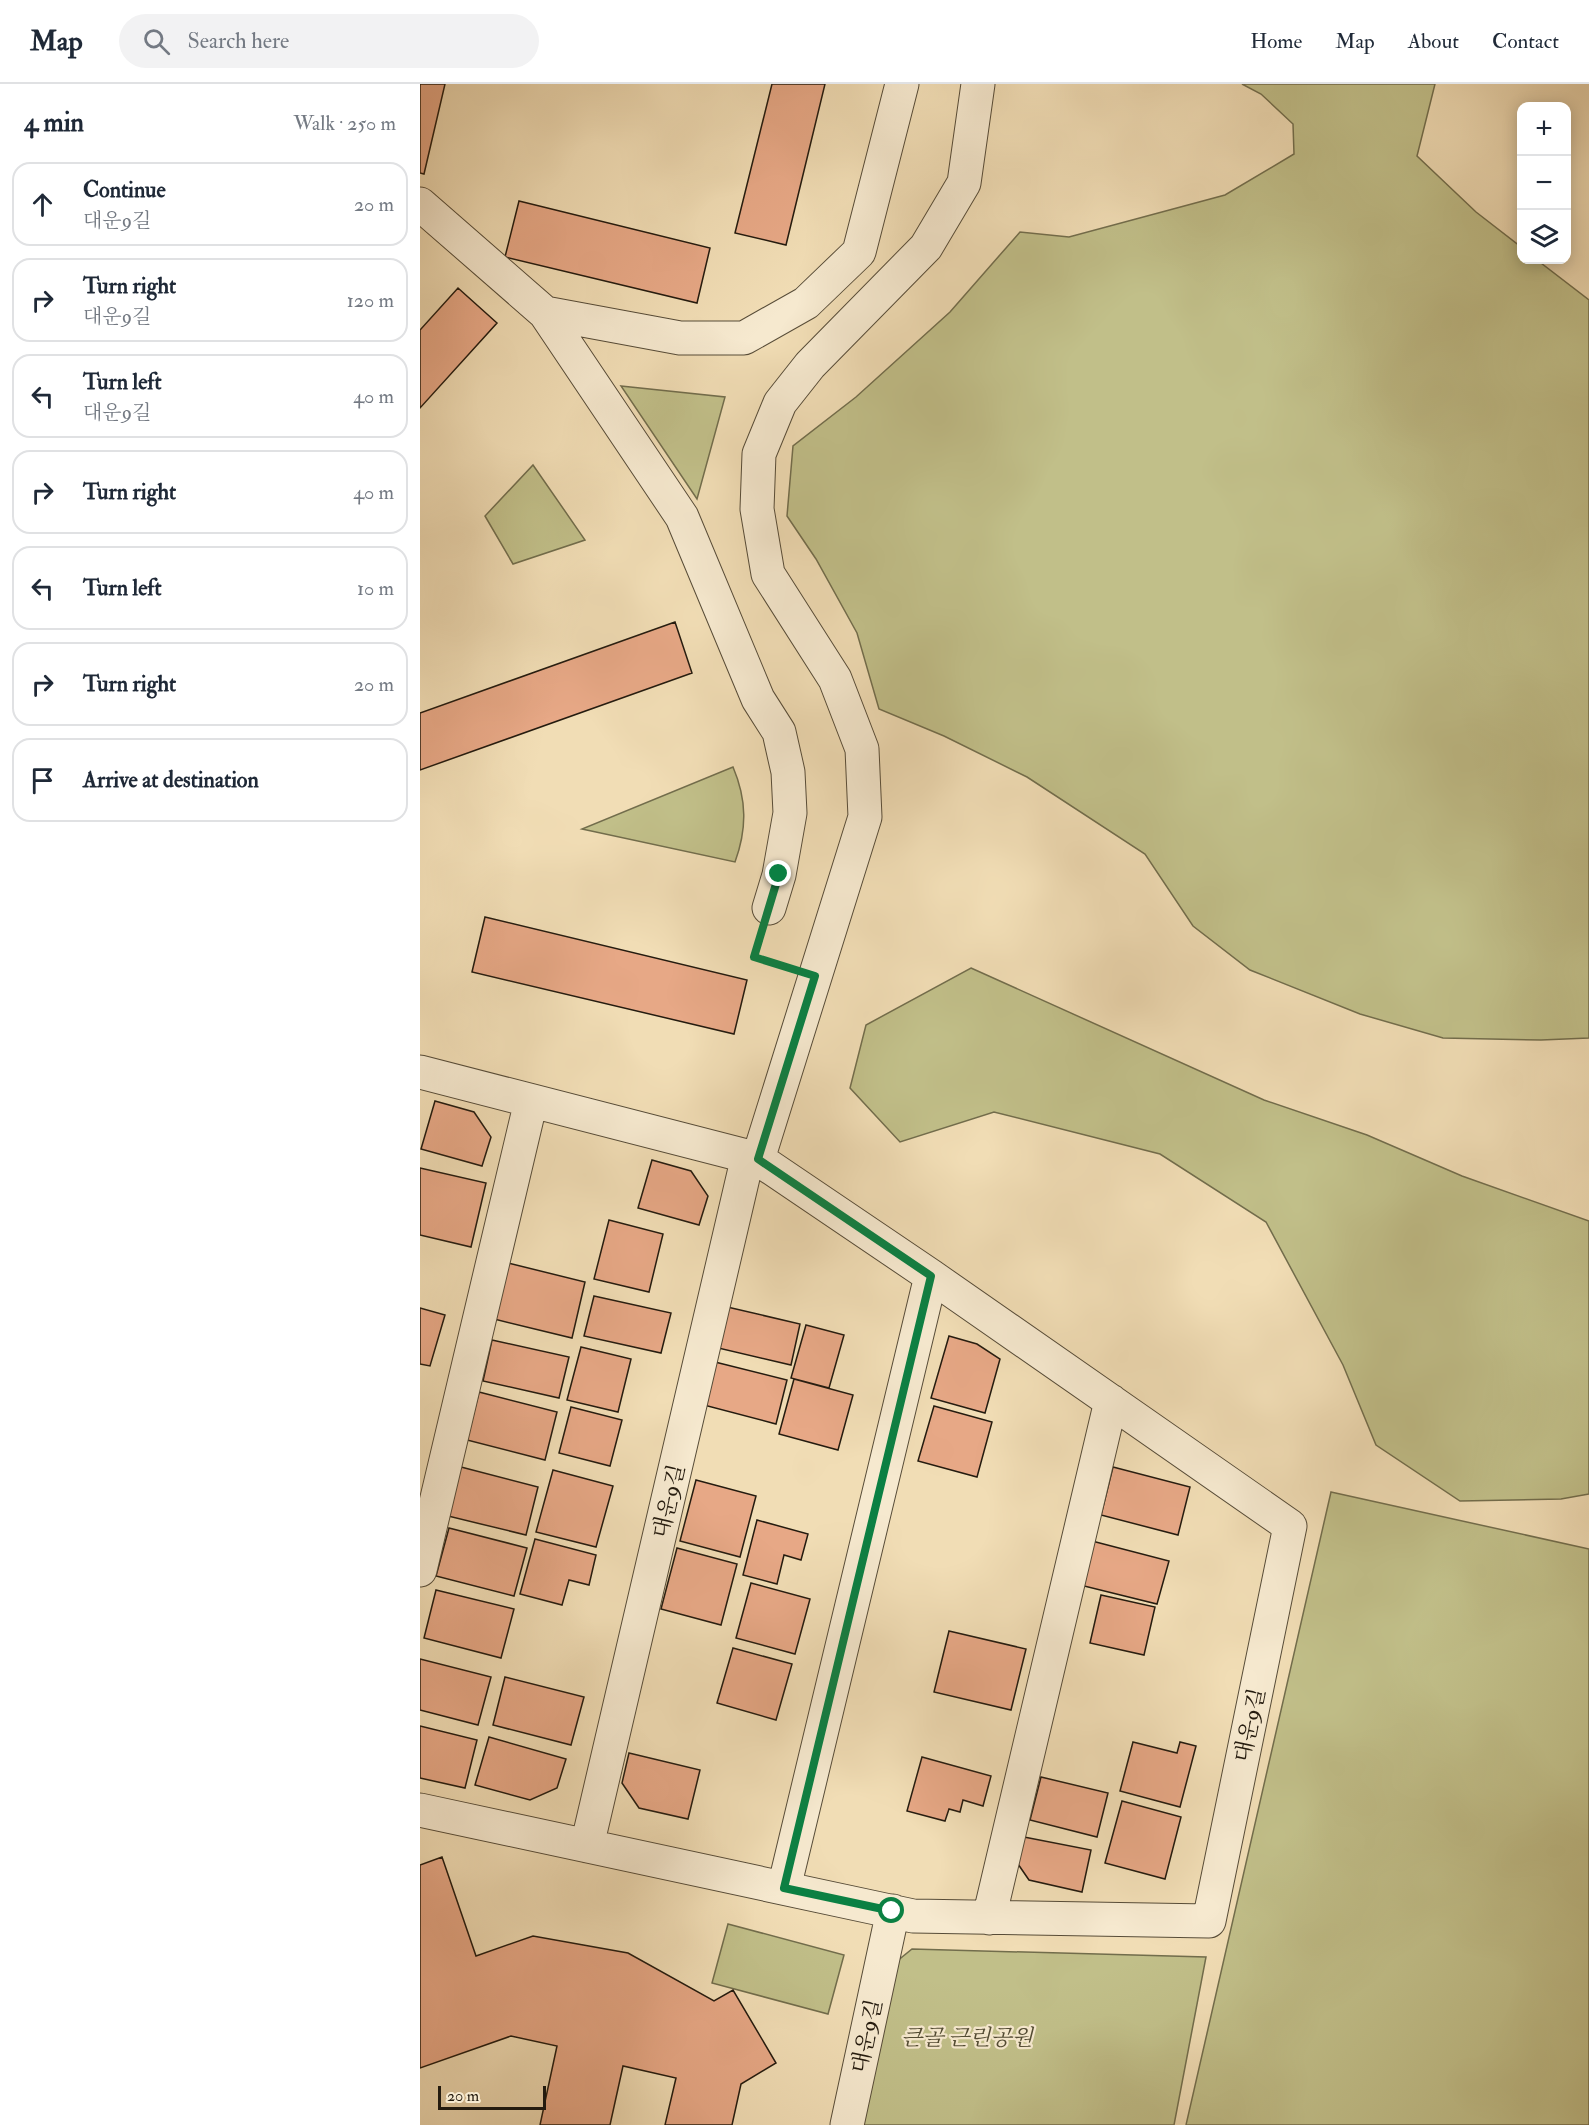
<!DOCTYPE html>
<html lang="en">
<head>
<meta charset="utf-8">
<style>
  body { margin:0; font-family:"IM FELL Double Pica","Noto Serif KR",serif; background:#f2f2f3; color:#1f2937 }
  .controls { position:absolute; right:18px; top:18px; display:grid; overflow:hidden; border-radius:12px; box-shadow:0 3px 15px #0003 }
  .controls button { width:54px; height:54px; display:grid; place-items:center; padding:0; border:0; border-bottom:2px solid #e0e1e3; background:#fff; color:#1f2937; font:30px sans-serif }
  .scale { position:absolute; left:18px; bottom:15px; width:108px; box-sizing:border-box; padding-left:6px; border:3px solid #241b0f; border-top:0; font-size:16px; line-height:21px; white-space:nowrap; color:#241b0f; -webkit-text-stroke:4px #f6e9cf; paint-order:stroke }
  .stop { position:absolute; width:18px; height:18px; margin:-14px; border:4px solid #0b8043; border-radius:50%; background:#fff }
  .stop.end { background:#0b8043; border-color:#fff; box-shadow:0 2px 6px #0008 }
  .list { margin:0; padding:0; list-style:none }
  h2 { display:flex; justify-content:space-between; align-items:center; height:78px; margin:0; padding:0 24px; font-size:26px }
  h2 small { font-size:20px; font-weight:400; color:#747a83 }
  .list li { display:grid; grid-template-columns:39px 1fr auto; gap:18px; align-items:center; box-sizing:border-box; height:84px; margin:0 12px 12px; padding:0 12px; border:2px solid #e0e1e3; border-radius:18px }
  .list b { display:block; font-size:22px; white-space:nowrap }
  .list p { margin:0; font-size:20px; white-space:nowrap; color:#747a83 }
  .list em { font-size:20px; font-style:normal; color:#747a83 }
  .icon { flex:none; width:33px; height:33px; fill:none; stroke:currentColor; stroke-width:2; stroke-linecap:round; stroke-linejoin:round }
  .map { position:relative; flex:none; width:1169px; height:2041px; overflow:hidden }
  header { display:flex; align-items:center; gap:36px; box-sizing:border-box; height:84px; padding:0 30px; background:#fff; border-bottom:2px solid #e0e1e3 }
  header strong { font-size:28px }
  nav { display:flex; gap:33px; margin-inline-start:auto; font-size:21px }
  .search { width:420px; height:54px; background:#f2f2f3; display:flex; align-items:center; gap:15px; box-sizing:border-box; padding:0 21px; border-radius:33px; color:#747a83; font-size:22px }
  main { display:flex }
  aside { flex:1; background:#fff }
  .map>svg:first-child { display:block }
  .green { fill:#c1bf89; stroke:#726d4c; stroke-width:1.5 }
  .building { fill:#e7a886; stroke:#241b0f; stroke-width:1.5 }
  .lines { fill:none; stroke-linecap:round; stroke-linejoin:round }
  .minor-casing { stroke:#574c38; stroke-width:35 }
  .path { stroke:#241b0f; stroke-width:4; stroke-dasharray:4.5 3; stroke-linecap:butt }
  .minor { stroke:#f6e9cf; stroke-width:33 }
  .route { stroke:#0b8043; stroke-width:8 }
  .labels { text-anchor:middle; stroke-width:4.5; stroke-linejoin:round; paint-order:stroke }
  .street-label { font-size:22px; fill:#241b0f; stroke:#f6e9cf }
  .park-label { font-size:22px; font-style:italic; fill:#534c34; stroke:#f6e9cf }
</style>
</head>
<body>
<header>
<strong>Map</strong>
<div class="search"><svg class="icon" aria-label="search" viewBox="0 0 24 24"><circle cx="10" cy="10" r="6"/><path d="M15 15l6 6"/></svg>Search here</div>
<nav><a>Home</a><a>Map</a><a>About</a><a>Contact</a></nav>
</header>
<main>
<aside>
<h2>4 min<small>Walk · 250 m</small></h2>
<ul class="list">
<li><svg class="icon" aria-label="ahead" viewBox="0 0 24 24"><path d="M12 20V5M6 11l6-6 6 6"/></svg><div><b>Continue</b><p>대운9길</p></div><em>20 m</em></li>
<li><svg class="icon" aria-label="right" viewBox="0 0 24 24"><path d="M7 20v-9h11M14 6l5 5-5 5"/></svg><div><b>Turn right</b><p>대운9길</p></div><em>120 m</em></li>
<li><svg class="icon" aria-label="left" viewBox="0 0 24 24"><path d="M17 20v-9H6M10 6l-5 5 5 5"/></svg><div><b>Turn left</b><p>대운9길</p></div><em>40 m</em></li>
<li><svg class="icon" aria-label="right" viewBox="0 0 24 24"><path d="M7 20v-9h11M14 6l5 5-5 5"/></svg><div><b>Turn right</b></div><em>40 m</em></li>
<li><svg class="icon" aria-label="left" viewBox="0 0 24 24"><path d="M17 20v-9H6M10 6l-5 5 5 5"/></svg><div><b>Turn left</b></div><em>10 m</em></li>
<li><svg class="icon" aria-label="right" viewBox="0 0 24 24"><path d="M7 20v-9h11M14 6l5 5-5 5"/></svg><div><b>Turn right</b></div><em>20 m</em></li>
<li><svg class="icon" aria-label="arrive" viewBox="0 0 24 24"><path d="M6 21V4h12l-3 4 3 4H6"/></svg><div><b>Arrive at destination</b></div></li>
</ul>
</aside>
<div class="map">
<svg width="1169" height="2041" viewBox="0 0 1169 2041">
  <rect width="100%" height="100%" fill="#f1ddb5"/>
  <filter id="stains"><feTurbulence type="fractalNoise" baseFrequency=".00333" numOctaves="4"/><feColorMatrix values="0 0 0 0 .2 0 0 0 0 .09 0 0 0 0 .02 0 0 0 .5 -.17"/></filter>
  <radialGradient id="worn" r=".72"><stop offset=".6" stop-color="#630" stop-opacity="0"/><stop offset="1" stop-color="#630" stop-opacity=".3"/></radialGradient>
  <path class="green" d="M822,0H1015L997,72L1056,128L1101,163L1102,176H1117L1169,216V954L1121,956L1023,954L940,930L830,886L773,842L725,770L607,693L524,652L459,625L437,549L396,475L367,432L373,362L436,313L530,228L600,148L649,153L805,111L874,70L873,40L841,10Z
    M201,302L305,313L277,415Z
    M113,381L165,456L93,480L65,432Z
    M313,683C327,716 327,745 315,778L162,745Z
    M551,884L844,1016L947,1051L1042,1092L1169,1137V1410L1141,1415L1040,1417L956,1361L923,1281L846,1138L740,1070L574,1028L480,1058L430,1004L446,941Z
    M911,1408L1169,1465V2041H766Z
    M308,1840L424,1871L408,1930L292,1899Z
    M492,1865L786,1873L754,2041H433L476,1878Z"/>
  <path class="building" d="M0,0H25L4,90L0,89Z
    M352,0H405L366,161L315,149Z
    M99,117L290,164L277,219L85,173Z
    M38,204L77,239L0,324V246Z
    M255,538L272,589L0,686V629Z
    M65,833L327,896L314,950L52,888Z
    M15,1017L54,1028L71,1053L62,1082L1,1065Z
    M232,1076L271,1087L288,1112L279,1141L218,1124Z
    M0,1084L66,1099L51,1163L0,1151Z
    M189,1136L243,1150L229,1208L174,1195Z
    M88,1179L165,1198L152,1254L74,1235Z
    M174,1212L251,1229L241,1269L164,1252Z
    M303,1222L380,1240L371,1281L294,1263Z
    M0,1224L25,1231L10,1282L0,1280Z
    M386,1241L424,1251L409,1304L371,1294Z
    M529,1252L557,1260L580,1275L565,1329L511,1314Z
    M72,1256L149,1273L139,1314L63,1297Z
    M161,1263L211,1275L198,1328L147,1316Z
    M291,1277L367,1296L356,1340L280,1320Z
    M374,1295L433,1311L418,1366L359,1350Z
    M59,1308L137,1328L125,1376L47,1356Z
    M514,1322L572,1338L557,1393L498,1377Z
    M151,1323L202,1336L190,1382L139,1369Z
    M41,1383L118,1403L106,1451L28,1432Z
    M693,1383L770,1403L758,1451L681,1431Z
    M133,1386L193,1402L176,1463L116,1448Z
    M276,1396L336,1412L320,1473L260,1457Z
    M337,1436L388,1450L381,1476L364,1471L357,1500L323,1491Z
    M29,1444L107,1464L94,1512L16,1492Z
    M115,1455L176,1471L169,1501L149,1496L142,1521L100,1510Z
    M672,1457L749,1477L737,1520L660,1501Z
    M257,1464L317,1480L301,1541L241,1525Z
    M331,1499L390,1515L375,1570L316,1554Z
    M16,1506L94,1525L81,1574L4,1554Z
    M681,1511L735,1523L724,1571L670,1559Z
    M529,1547L606,1565L591,1626L514,1608Z
    M313,1564L372,1580L356,1636L297,1619Z
    M0,1575L71,1593L58,1641L0,1626Z
    M85,1593L164,1613L151,1661L73,1641Z
    M0,1642L57,1656L45,1704L0,1694Z
    M69,1653L146,1675L137,1704L110,1716L55,1701Z
    M713,1658L757,1669L760,1658L776,1662L760,1723L700,1707Z
    M209,1669L280,1686L268,1735L219,1724L202,1699Z
    M502,1673L571,1692L563,1722L543,1716L540,1728L529,1725L525,1737L487,1727Z
    M621,1693L688,1709L677,1753L610,1736Z
    M702,1717L761,1733L745,1795L685,1779Z
    M604,1753L671,1766L662,1808L609,1796L598,1780Z
    M22,1773L56,1872L113,1852L208,1869L294,1917L313,1906L356,1979L321,2000L312,2041H245L256,1994L203,1982L190,2041H120L137,1962L91,1952L0,1984V1781Z"/>
  <g class="lines">
    <g class="minor-casing">
      <path id="minor" d="M0,120L125,229L262,433L338,615L359,648L368,688L370,729L359,791L349,824
        M125,229L260,254H324L386,219L439,168L482,0
        M0,988L338,1075L511,1192L870,1442L789,1837L493,1832L0,1726
        M338,1075L445,733L442,665L415,595L348,490L337,425L339,370L360,319L390,281L506,163L544,99L558,0
        M0,1486L111,1017
        M167,1762L328,1072
        M364,1804L511,1192
        M569,1834L691,1317
        M427,2041L473,1827"/>
    </g>
    <path class="path" d="M339,857L334,873L362,882"/>
    <use href="#minor" class="minor"/>
  </g>
  <g class="lines">
    <path class="route" d="M359,790L334,873L395,892L338,1075L511,1192L364,1804L472,1827"/>
  </g>
  <g class="labels">
    <g class="street-label">
      <text transform="translate(248 1417) rotate(-77)" y="8">대운9길</text>
      <text transform="translate(829 1641) rotate(-78)" y="8">대운9길</text>
      <text transform="translate(446 1952) rotate(-78)" y="8">대운9길</text>
    </g>
    <g class="park-label">
      <text x="547" y="1961">큰골 근린공원</text>
    </g>
  </g>
  <rect width="100%" height="100%" filter="url(#stains)"/>
  <rect width="100%" height="100%" fill="url(#worn)"/>
</svg>
<div class="controls">
<button>+</button>
<button>−</button>
<button><svg class="icon" aria-label="layers" viewBox="0 0 24 24"><path d="M12 4l9 5-9 5-9-5zM3 14l9 5 9-5"/></svg></button>
</div>
<div class="scale">20 m</div>
<div class="stop" style="left:472px;top:1827px"></div>
<div class="stop end" style="left:359px;top:790px"></div>
</div>
</main>
</body>
</html>
